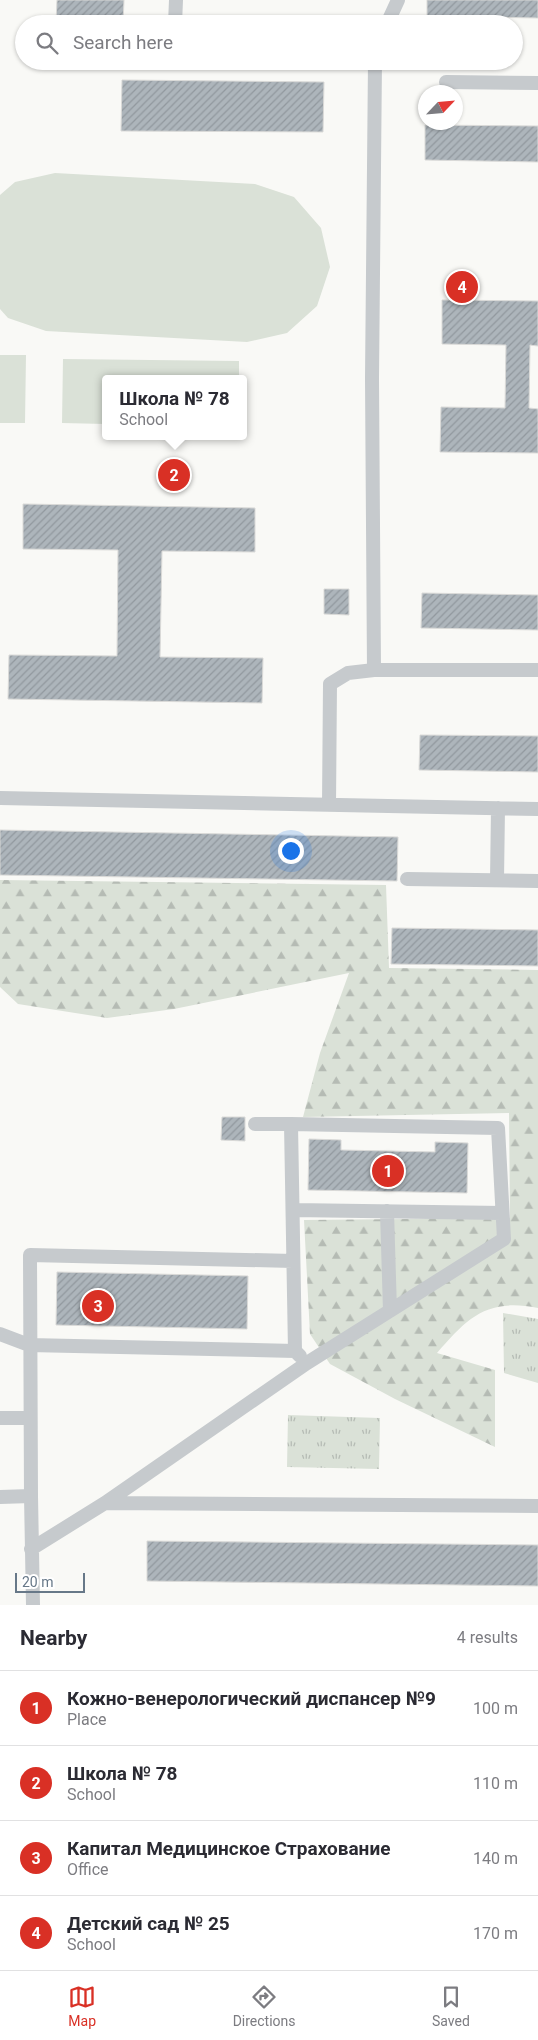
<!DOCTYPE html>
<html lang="en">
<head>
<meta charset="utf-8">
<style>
  body { margin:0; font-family:Roboto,sans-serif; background:#f2f2f3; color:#2b2b33 }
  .compass { position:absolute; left:418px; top:85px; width:45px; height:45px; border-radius:50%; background:#fff; box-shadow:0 1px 4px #0004; rotate:64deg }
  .scale { position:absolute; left:15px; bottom:12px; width:70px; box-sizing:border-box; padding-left:5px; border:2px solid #677888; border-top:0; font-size:14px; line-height:18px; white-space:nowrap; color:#677888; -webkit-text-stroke:4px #fff; paint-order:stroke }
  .you { position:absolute; left:290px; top:850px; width:18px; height:18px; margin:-12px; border:4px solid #fff; border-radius:50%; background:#1a73e8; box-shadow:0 0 0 8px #1a73e833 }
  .badge { display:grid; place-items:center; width:32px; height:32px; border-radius:50%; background:#d93025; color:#fff; font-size:16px; font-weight:700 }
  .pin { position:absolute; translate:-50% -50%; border:2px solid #fff; box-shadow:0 1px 5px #0006 }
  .popup { position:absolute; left:102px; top:375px; width:145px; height:65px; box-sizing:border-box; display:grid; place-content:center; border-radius:5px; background:#fff; filter:drop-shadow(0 1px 4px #0005); font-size:16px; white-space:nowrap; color:#7c7c81 }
  .popup b { font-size:19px; color:#2b2b33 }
  .popup::after { content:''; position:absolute; left:50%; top:100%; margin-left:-10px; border:10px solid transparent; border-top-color:#fff }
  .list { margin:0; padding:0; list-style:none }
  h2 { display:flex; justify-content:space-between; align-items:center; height:65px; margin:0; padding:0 20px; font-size:21px }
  h2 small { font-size:16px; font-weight:400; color:#7c7c81 }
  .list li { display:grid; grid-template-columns:32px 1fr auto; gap:15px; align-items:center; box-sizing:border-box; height:75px; padding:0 20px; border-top:1px solid #e1e1e2 }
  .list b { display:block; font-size:19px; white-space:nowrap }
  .list p { margin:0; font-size:16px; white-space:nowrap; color:#7c7c81 }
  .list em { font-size:16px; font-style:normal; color:#7c7c81 }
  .icon { flex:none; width:28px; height:28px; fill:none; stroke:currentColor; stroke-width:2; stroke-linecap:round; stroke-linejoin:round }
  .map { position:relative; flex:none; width:538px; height:1605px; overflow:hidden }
  .search { position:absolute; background:#fff; box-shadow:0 1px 4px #0004; left:15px; right:15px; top:15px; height:55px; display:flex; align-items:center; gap:12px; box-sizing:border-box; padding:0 18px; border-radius:28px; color:#7c7c81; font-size:19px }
  .sheet { height:365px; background:#fff }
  nav { display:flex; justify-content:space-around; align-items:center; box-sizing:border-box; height:70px; border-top:1px solid #e1e1e2; background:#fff; font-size:14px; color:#7c7c81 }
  nav a { display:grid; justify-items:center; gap:2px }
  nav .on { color:#d93025 }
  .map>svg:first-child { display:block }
  .grass { fill:url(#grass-tufts) }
  .forest { fill:url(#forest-firs) }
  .garden { fill:#dae1d7 }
  .building { fill:url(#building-hatch); stroke:#dadad8 }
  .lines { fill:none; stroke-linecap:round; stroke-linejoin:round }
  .service { stroke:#c6cacd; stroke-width:14 }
</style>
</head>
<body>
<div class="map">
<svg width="538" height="1605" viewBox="0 0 538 1605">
  <defs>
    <pattern id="grass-tufts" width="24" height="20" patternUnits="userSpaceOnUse" patternTransform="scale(1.25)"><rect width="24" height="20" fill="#dae1d7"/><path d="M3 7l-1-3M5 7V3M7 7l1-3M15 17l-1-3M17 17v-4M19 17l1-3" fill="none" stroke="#b5bbb4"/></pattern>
    <pattern id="forest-firs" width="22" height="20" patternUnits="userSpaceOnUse" patternTransform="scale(1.25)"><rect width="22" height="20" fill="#dae1d7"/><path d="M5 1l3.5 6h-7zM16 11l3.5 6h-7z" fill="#b5bbb4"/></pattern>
    <pattern id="building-hatch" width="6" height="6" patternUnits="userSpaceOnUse" patternTransform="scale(1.25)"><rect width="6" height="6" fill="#adb5bb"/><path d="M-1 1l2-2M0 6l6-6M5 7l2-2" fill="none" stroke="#91989e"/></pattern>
  </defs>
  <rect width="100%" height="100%" fill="#f9f9f6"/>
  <path class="grass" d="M503,1313L538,1319V1383L504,1373Z
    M288,1415L380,1418L379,1469L287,1467Z"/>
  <path class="forest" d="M0,880L386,885L389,968L538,970V1308C487,1298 468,1317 437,1353L495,1370V1447L395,1399L330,1364L310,1334L304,1220L510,1218L509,1113L303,1117L320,1053L349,973L174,1009L107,1018L18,1004L0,987Z"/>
  <path class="garden" d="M55,173L255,184L294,197L321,228L330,267L317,306L287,333L247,342L46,331L8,318L0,309V195L15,182Z
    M0,355H26L25,423H0Z
    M63,359L239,361V379H105V424L62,423Z"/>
  <path class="building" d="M57,0H124L123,24H56Z
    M427,0H538V18L427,16Z
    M122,80L324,82L323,132L121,131Z
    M425,125L538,126V162L425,160Z
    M442,300L538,301V346L530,345L529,408L538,409V453L440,452L441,407L505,408L506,345L442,344Z
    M23,504L255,508V552L162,551L160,657L263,658L262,703L8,699L9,655L117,656L118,550L23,549Z
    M324,589H349V615L324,614Z
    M422,593L538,595V630L421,628Z
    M420,735L538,736V772L419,770Z
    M0,830L398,837L397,881L0,875Z
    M392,928L538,930V966L391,964Z
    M222,1117H245V1141L221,1140Z
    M309,1139L341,1140V1150L435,1152V1142L468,1143L467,1193L308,1190Z
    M57,1272L248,1276L247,1329L56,1325Z
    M147,1541L538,1545V1586L147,1581Z"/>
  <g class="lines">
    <path class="service" d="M175,24L176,0
      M387,24L398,0
      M446,82L538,83
      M374,670L372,379L375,61
      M0,798L538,809
      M329,805L330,684L348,673L374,670H538
      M407,879L538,881
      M497,880L498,808
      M255,1124H291
      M293,1210L502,1213
      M387,1211L390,1311
      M0,1334L29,1345L295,1351L300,1356
      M0,1418H30
      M31,1496L30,1255L293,1261
      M0,1497L31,1496L33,1605
      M105,1503L538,1506
      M31,1549L105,1503L307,1363L504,1239L498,1128L291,1124L295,1351"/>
  </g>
</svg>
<svg class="compass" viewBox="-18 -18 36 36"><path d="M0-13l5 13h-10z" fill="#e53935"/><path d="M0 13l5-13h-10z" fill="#7c7c81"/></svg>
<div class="scale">20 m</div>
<div class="you"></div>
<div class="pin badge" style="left:388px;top:1171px">1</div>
<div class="pin badge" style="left:174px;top:475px">2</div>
<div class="popup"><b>Школа № 78</b>School</div>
<div class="pin badge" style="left:98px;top:1306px">3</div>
<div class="pin badge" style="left:462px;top:287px">4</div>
<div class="search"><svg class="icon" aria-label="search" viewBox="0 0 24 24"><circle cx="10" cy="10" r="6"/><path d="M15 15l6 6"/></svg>Search here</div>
</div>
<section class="sheet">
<h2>Nearby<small>4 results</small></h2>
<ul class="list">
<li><span class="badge">1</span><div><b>Кожно-венерологический диспансер №9</b><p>Place</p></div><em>100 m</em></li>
<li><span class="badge">2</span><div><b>Школа № 78</b><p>School</p></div><em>110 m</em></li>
<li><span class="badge">3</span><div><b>Капитал Медицинское Страхование</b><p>Office</p></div><em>140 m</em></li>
<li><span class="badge">4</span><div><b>Детский сад № 25</b><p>School</p></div><em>170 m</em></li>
</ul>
</section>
<nav>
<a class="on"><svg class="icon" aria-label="map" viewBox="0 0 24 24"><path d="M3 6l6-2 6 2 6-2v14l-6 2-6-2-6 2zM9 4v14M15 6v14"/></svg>Map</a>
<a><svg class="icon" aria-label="directions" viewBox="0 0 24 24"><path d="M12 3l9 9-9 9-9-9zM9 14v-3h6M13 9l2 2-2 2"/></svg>Directions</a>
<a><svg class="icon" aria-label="saved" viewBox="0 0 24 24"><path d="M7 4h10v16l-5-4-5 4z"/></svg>Saved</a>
</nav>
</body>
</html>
